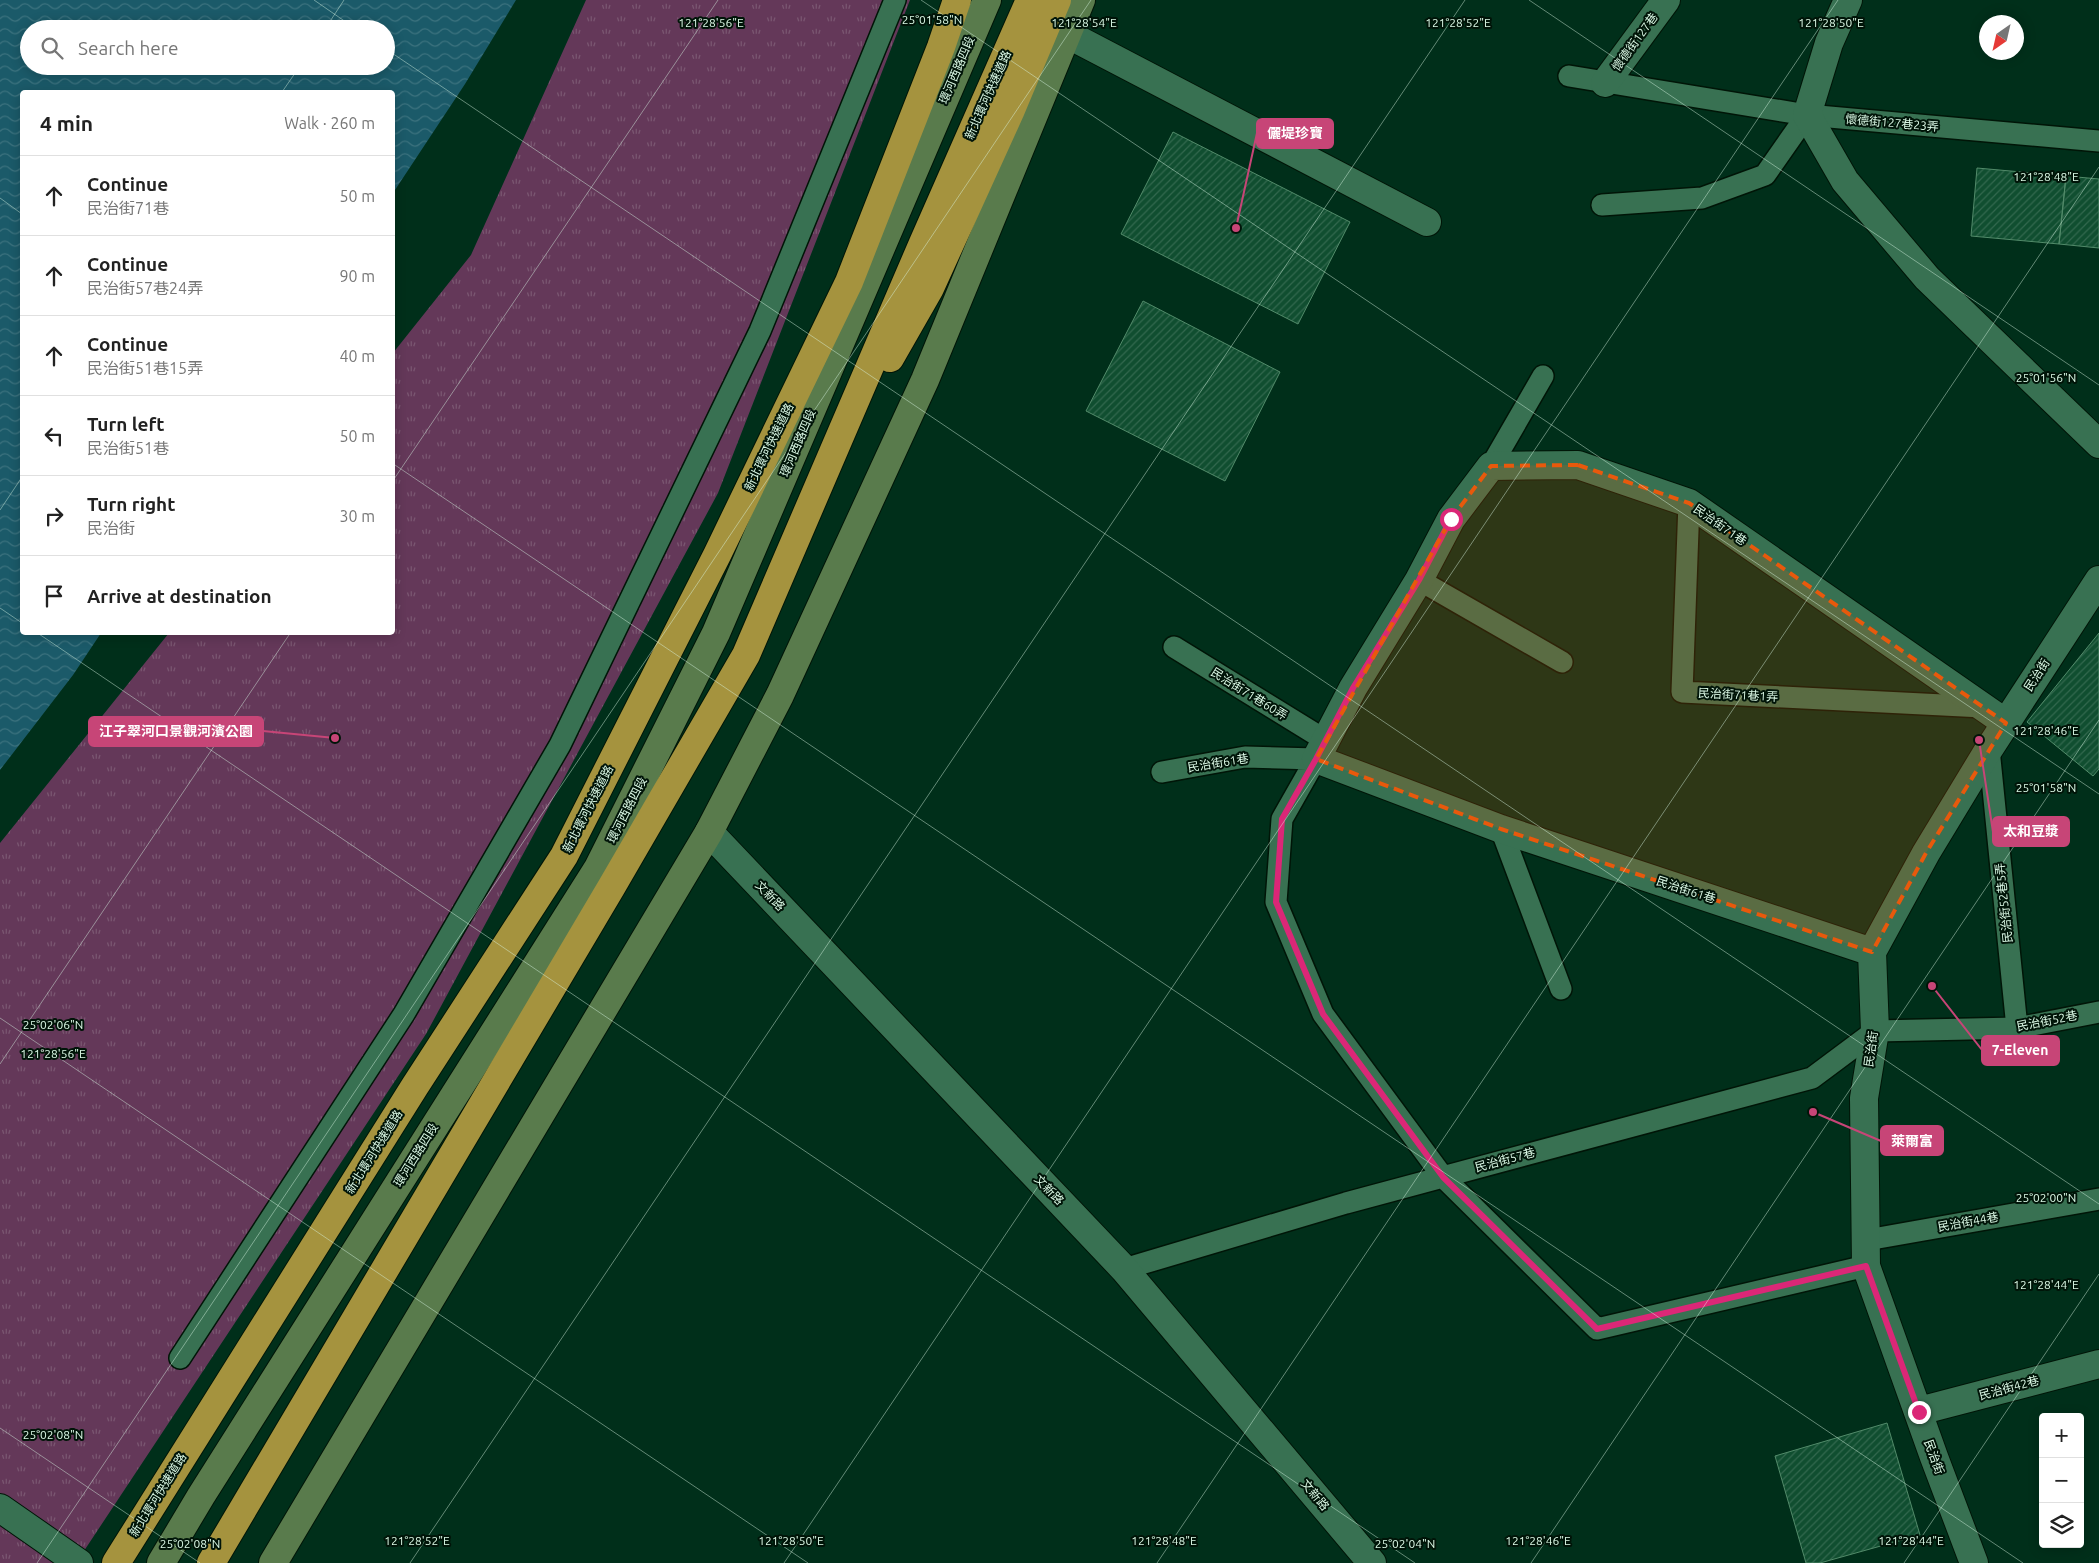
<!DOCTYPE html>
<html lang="en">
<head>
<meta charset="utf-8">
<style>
  body { margin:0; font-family:Ubuntu,"Noto Sans TC",sans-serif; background:#f6f6f6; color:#222 }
  .controls { position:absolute; right:15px; bottom:15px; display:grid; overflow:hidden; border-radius:5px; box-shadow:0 2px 12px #0003 }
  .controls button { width:45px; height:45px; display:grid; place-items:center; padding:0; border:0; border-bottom:1px solid #e0e0e0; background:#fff; color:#222; font:25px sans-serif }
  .compass { position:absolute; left:1979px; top:15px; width:45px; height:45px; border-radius:50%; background:#fff; box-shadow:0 2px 12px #0003; rotate:214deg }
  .stop { position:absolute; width:15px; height:15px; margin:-11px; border:4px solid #db2777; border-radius:50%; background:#fff }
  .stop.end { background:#db2777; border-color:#fff; box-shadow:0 1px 5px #0008 }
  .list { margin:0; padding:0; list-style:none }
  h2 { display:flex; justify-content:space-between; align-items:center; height:65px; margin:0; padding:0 20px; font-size:21px }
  h2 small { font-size:16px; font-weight:400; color:#767676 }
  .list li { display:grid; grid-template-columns:32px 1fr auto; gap:15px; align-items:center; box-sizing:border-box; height:80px; padding:0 20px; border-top:1px solid #e0e0e0 }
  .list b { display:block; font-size:19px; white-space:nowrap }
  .list p { margin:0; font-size:16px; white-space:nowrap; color:#767676 }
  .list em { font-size:16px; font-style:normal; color:#767676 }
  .icon { flex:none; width:28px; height:28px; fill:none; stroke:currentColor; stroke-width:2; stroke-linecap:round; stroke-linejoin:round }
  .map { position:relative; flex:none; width:2099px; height:1563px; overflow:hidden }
  .search { position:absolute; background:#fff; box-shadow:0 2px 12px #0003; left:20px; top:20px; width:375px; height:55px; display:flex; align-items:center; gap:12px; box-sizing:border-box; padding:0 18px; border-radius:28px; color:#767676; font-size:19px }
  .panel { position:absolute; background:#fff; box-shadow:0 2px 12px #0003; left:20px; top:90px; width:375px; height:545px; border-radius:5px }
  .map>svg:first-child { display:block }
  .grass { fill:url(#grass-tufts) }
  .water { fill:url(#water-waves); fill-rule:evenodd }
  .building { fill:url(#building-hatch); stroke:#528b6a }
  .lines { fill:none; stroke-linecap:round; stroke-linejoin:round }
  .lane-casing { stroke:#001507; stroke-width:24 }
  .street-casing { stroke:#001507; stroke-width:30 }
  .secondary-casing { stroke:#001507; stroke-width:30 }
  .highway-casing { stroke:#001507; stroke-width:30 }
  .lane { stroke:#387152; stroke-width:21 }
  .street { stroke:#387152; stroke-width:28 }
  .secondary { stroke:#597b4c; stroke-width:28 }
  .highway { stroke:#a5933e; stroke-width:28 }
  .route { stroke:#db2777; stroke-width:6 }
  .marked { fill:#e8590c; fill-opacity:0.2; stroke:#e8590c; stroke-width:4; stroke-dasharray:10 6; stroke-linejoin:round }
  .ticks { fill:none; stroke:#dbf9e6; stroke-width:1; stroke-opacity:0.45 }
  .labels { text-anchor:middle; stroke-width:4; stroke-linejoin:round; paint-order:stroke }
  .street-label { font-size:12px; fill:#dbf9e6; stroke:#001408 }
  .ticks-label { font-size:12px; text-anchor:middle; fill:#dbf9e6; stroke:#001408; stroke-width:4; stroke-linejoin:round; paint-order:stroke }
  .leader { fill:none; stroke:#c74577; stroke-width:2 }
  .callout-dot { fill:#c74577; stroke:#001408; stroke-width:2 }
  .callout { fill:#c74577; stroke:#c74577; stroke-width:2 }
  .callout-label { font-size:14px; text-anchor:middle; font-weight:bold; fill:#fff }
</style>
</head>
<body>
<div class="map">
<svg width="2099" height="1563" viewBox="0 0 2099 1563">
  <defs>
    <pattern id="grass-tufts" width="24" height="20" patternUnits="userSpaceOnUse" patternTransform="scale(1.25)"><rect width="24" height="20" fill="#643859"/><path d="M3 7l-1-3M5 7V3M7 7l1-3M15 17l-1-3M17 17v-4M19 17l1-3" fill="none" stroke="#7a5671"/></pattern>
    <pattern id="water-waves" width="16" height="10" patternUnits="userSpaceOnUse" patternTransform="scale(1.25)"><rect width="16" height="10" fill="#1b5a69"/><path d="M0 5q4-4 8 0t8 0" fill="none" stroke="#3c727e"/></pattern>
    <pattern id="building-hatch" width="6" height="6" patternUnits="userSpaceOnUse" patternTransform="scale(1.25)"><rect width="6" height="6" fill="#104e30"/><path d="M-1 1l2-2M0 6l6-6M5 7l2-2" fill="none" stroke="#32684e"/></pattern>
  </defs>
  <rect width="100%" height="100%" fill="#002f1a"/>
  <path class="grass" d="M586,0H910L718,493L426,1034L76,1563H0V843L169,633L392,632L393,353L471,255Z"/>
  <path class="water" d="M0,0H516L465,84L393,193L392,92H22V632L101,633L73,675L0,770ZM29,29H386V66H29Z"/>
  <path class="building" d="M1173,132L1350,222L1298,324L1121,234Z
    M1977,168L2066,176L2059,244L1971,236Z
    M2066,176L2099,179V248L2059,244Z
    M1143,301L1280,372L1225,481L1086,411Z
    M2099,633V769L2093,776L2027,722Z
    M1887,1423L1920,1535L1820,1563H1806L1775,1456Z"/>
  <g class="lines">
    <g class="lane-casing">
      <path id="lane" d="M1569,76L1807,115L2099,141
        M1602,205L1702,198L1765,175L1807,115
        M1491,466L1543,376
        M1689,503L1682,692L1983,707
        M1419,580L1562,662
        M1174,647L1325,740
        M1989,749L2017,1028
        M1162,772L1245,757L1316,759L1282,819L1276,902L1323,1014L1443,1177L1597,1329L1866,1266
        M1501,829L1561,989
        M1867,1240L2099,1199
        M1124,1269L1346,1203L1812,1078L1875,1031L2017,1028L2099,1012
        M180,1358L404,1014L560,745L760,331L895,0"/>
    </g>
    <g class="street-casing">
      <path id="street" d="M1848,0L1829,43L1807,115L1845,181L1927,278L2099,444
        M1067,34L1427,222
        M1605,83L1666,0
        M709,832L1124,1269L1372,1563
        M1872,952L1501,829L1316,759L1353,688L1419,580L1451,519L1491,466L1578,465L1689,503L2006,723
        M1919,1411L2099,1364
        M0,1508L79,1563
        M1974,1563L1934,1457L1866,1266L1864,1098L1875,1031L1872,952L1926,853L1989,749L2099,580"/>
    </g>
    <g class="secondary-casing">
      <path id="secondary" d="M161,1563L201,1496L598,868L716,633L987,0
        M273,1563L709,832L780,695L925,380L1081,0"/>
    </g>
    <g class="highway-casing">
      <path id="highway" d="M890,358L930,288L1010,112L1057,0
        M116,1563L415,1086L564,856L717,555L849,282L941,47L957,0
        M211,1563L612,886L746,655L923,243L1030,0"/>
    </g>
    <use href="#lane" class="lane"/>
    <use href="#street" class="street"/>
    <use href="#secondary" class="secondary"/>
    <use href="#highway" class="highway"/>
  </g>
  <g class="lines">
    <path class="route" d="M1451,519L1419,580L1353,688L1316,759L1282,819L1276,902L1323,1014L1443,1177L1597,1329L1866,1266L1919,1412"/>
  </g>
  <path class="marked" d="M1578,465L1689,503L2006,723L1926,853L1872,952L1501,829L1316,759L1451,519L1491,466Z"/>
  <path class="ticks" d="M314,0L356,29M921,0L2099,794M1529,0L2099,385M325,29L344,0M386,49L2099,1204M282,92L300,66M0,198L22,214M392,463L2023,1563M392,482L718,0M0,510L22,477M0,608L22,623M36,632L1415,1563M0,1018L808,1563M0,1064L291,632M0,1428L200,1563M37,1563L1091,0M410,1563L1465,0M784,1563L1838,0M1157,1563L2099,167M1531,1563L2099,720M1904,1563L2099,1274"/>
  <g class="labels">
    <g class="street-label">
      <text transform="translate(1635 42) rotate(-54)" y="4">懷德街127巷</text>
      <text transform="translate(957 70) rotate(-67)" y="4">環河西路四段</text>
      <text transform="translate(988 95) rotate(-66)" y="4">新北環河快速道路</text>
      <text transform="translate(1892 123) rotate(5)" y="4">懷德街127巷23弄</text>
      <text transform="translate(798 443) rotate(-67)" y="4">環河西路四段</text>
      <text transform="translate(769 447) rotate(-64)" y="4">新北環河快速道路</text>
      <text transform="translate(1720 525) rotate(35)" y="4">民治街71巷</text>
      <text transform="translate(2037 675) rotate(-57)" y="4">民治街</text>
      <text transform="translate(1249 694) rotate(32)" y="4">民治街71巷60弄</text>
      <text transform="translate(1738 695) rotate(3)" y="4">民治街71巷1弄</text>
      <text transform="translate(1218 763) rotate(-9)" y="4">民治街61巷</text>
      <text transform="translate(588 809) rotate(-63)" y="4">新北環河快速道路</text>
      <text transform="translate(627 810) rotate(-63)" y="4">環河西路四段</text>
      <text transform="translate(1686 890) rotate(18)" y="4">民治街61巷</text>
      <text transform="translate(770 896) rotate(46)" y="4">文新路</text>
      <text transform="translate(2004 903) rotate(-96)" y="4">民治街52巷5弄</text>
      <text transform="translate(2047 1021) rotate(-11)" y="4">民治街52巷</text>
      <text transform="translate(1871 1049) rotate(-82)" y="4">民治街</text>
      <text transform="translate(374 1152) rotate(-58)" y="4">新北環河快速道路</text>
      <text transform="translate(416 1155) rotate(-58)" y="4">環河西路四段</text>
      <text transform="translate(1505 1160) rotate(-15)" y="4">民治街57巷</text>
      <text transform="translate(1049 1190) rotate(46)" y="4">文新路</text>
      <text transform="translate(1968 1222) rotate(-10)" y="4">民治街44巷</text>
      <text transform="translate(2009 1388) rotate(-15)" y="4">民治街42巷</text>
      <text transform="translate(1934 1457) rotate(70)" y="4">民治街</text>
      <text transform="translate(158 1495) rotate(-58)" y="4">新北環河快速道路</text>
      <text transform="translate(1315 1495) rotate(50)" y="4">文新路</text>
    </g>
  </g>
  <g class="ticks-label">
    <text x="932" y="24">25°01'58"N</text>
    <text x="711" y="27">121°28'56"E</text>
    <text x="1084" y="27">121°28'54"E</text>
    <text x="1458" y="27">121°28'52"E</text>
    <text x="1831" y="27">121°28'50"E</text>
    <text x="2046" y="181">121°28'48"E</text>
    <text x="2046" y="382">25°01'56"N</text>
    <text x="2046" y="735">121°28'46"E</text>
    <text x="2046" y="792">25°01'58"N</text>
    <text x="53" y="1029">25°02'06"N</text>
    <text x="53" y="1058">121°28'56"E</text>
    <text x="2046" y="1202">25°02'00"N</text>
    <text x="2046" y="1289">121°28'44"E</text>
    <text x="53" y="1439">25°02'08"N</text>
    <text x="417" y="1545">121°28'52"E</text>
    <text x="791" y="1545">121°28'50"E</text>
    <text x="1164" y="1545">121°28'48"E</text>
    <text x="1538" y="1545">121°28'46"E</text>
    <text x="1911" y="1545">121°28'44"E</text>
    <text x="190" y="1548">25°02'08"N</text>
    <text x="1405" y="1548">25°02'04"N</text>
  </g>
  <path class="leader" d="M1236 228L1257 133M335 738L263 731M1979 740L1993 832M1932 986L1982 1050M1813 1112L1881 1141"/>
  <g class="callout-dot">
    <circle cx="1236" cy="228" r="5"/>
    <circle cx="335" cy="738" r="5"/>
    <circle cx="1979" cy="740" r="5"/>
    <circle cx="1932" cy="986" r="5"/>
    <circle cx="1813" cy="1112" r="5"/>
  </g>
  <g class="callout">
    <rect x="1257" y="119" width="76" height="29" rx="5"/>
    <rect x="89" y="717" width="174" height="29" rx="5"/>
    <rect x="1993" y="817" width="76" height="29" rx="5"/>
    <rect x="1982" y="1036" width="77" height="29" rx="5"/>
    <rect x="1881" y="1126" width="62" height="29" rx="5"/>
  </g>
  <g class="callout-label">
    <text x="1295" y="138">儷堤珍寶</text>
    <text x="176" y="736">江子翠河口景觀河濱公園</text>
    <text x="2031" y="836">太和豆漿</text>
    <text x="2020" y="1055">7-Eleven</text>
    <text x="1912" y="1146">萊爾富</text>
  </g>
</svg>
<div class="controls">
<button>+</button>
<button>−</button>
<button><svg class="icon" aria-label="layers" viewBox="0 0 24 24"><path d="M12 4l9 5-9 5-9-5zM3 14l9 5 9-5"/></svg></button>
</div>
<svg class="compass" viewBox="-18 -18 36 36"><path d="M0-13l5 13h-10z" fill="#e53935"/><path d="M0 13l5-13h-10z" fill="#767676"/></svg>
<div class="stop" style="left:1451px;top:519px"></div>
<div class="stop end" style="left:1919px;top:1412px"></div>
<div class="search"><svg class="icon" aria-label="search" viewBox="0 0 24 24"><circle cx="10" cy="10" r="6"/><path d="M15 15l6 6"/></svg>Search here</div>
<section class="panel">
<h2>4 min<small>Walk · 260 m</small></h2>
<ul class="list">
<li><svg class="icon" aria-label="ahead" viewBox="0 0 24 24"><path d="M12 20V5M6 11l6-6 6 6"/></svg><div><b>Continue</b><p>民治街71巷</p></div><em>50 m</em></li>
<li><svg class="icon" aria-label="ahead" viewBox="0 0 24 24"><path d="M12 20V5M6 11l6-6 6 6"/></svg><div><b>Continue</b><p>民治街57巷24弄</p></div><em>90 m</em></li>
<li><svg class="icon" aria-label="ahead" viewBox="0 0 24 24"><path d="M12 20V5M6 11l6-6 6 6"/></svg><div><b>Continue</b><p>民治街51巷15弄</p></div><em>40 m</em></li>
<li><svg class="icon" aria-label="left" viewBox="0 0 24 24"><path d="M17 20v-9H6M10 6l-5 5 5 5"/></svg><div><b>Turn left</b><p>民治街51巷</p></div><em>50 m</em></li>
<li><svg class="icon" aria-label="right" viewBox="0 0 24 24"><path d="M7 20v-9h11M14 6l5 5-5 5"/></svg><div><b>Turn right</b><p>民治街</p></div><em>30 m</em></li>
<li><svg class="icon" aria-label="arrive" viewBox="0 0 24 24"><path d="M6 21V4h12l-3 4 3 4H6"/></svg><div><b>Arrive at destination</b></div></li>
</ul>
</section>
</div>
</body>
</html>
